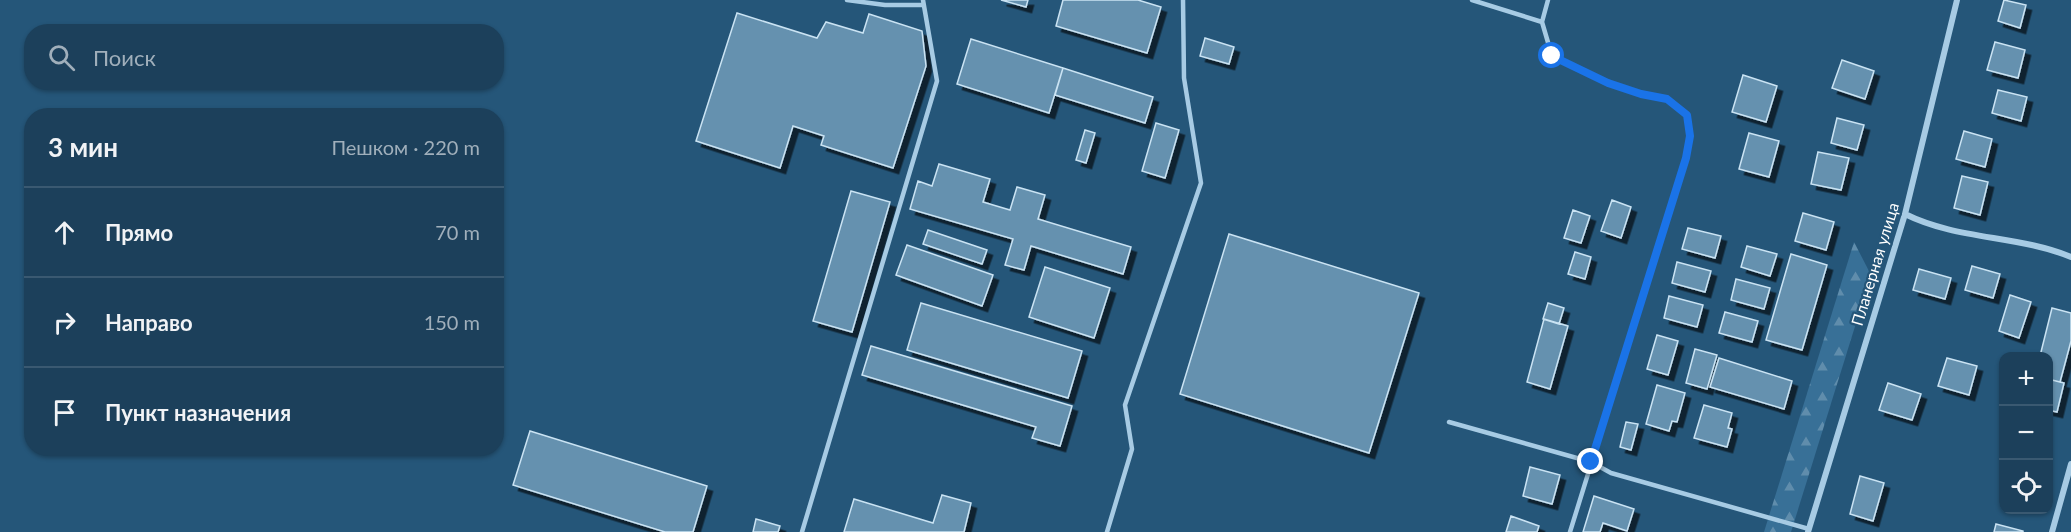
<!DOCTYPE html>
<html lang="ru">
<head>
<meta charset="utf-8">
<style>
  body { margin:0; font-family:Lato,sans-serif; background:#254761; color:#f1f3f6 }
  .controls { position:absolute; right:18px; bottom:18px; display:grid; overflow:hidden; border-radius:12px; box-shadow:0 2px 4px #0004 }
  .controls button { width:54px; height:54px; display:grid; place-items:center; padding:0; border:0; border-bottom:2px solid #3a5971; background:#1c405b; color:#f1f3f6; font:30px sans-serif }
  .stop { position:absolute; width:18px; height:18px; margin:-14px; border:4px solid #1a73e8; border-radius:50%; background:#fff }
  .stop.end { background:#1a73e8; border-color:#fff; box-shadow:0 2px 6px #0008 }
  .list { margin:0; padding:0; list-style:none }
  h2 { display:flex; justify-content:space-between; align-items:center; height:78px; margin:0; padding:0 24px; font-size:26px }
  h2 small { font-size:20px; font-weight:400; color:#a0afbb }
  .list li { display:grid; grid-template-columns:39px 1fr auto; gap:18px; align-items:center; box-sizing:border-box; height:90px; padding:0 24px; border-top:2px solid #3a5971 }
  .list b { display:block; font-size:22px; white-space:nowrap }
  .list em { font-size:20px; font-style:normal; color:#a0afbb }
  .icon { flex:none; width:33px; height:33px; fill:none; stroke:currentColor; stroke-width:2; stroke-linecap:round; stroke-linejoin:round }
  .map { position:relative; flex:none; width:2071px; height:532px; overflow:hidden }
  .search { position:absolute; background:#1c405b; box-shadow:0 2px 4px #0004; left:24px; top:24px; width:480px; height:66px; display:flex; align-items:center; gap:15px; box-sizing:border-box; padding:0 21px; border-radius:24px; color:#a0afbb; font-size:22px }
  .panel { position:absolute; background:#1c405b; box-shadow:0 2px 4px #0004; left:24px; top:108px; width:480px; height:348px; border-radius:24px }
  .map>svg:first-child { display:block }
  .forest { fill:url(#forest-firs) }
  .building { fill:#6591af; stroke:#cae3f3; stroke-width:1.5; filter:url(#shadow) }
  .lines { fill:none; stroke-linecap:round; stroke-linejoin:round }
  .lane { stroke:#a7cbe4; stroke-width:4.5 }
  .street { stroke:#a7cbe4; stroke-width:6 }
  .route { stroke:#1a73e8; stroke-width:8 }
  .labels { text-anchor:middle; stroke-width:4.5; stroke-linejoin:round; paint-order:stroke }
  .street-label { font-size:16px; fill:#fff; stroke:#255679 }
</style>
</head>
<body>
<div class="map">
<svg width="2071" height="532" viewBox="0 0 2071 532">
  <defs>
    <pattern id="forest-firs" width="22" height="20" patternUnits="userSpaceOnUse" patternTransform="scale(1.5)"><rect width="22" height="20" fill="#387097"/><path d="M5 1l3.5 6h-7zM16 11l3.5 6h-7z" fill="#608dac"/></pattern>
    <filter id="shadow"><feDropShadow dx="5.5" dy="5.5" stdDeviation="0" flood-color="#0009"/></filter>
  </defs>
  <rect width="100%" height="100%" fill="#255679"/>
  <path class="forest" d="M1854,242L1871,275L1791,532H1764Z"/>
  <path class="building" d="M1001,0H1028L1026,7Z
    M1063,0H1138L1161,7L1147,53L1056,26Z
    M2004,0L2026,5L2020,28L1998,21Z
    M737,13L817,38L826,22L863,33L869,14L922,31L926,66L893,168L821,145L824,136L793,126L780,168L696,141Z
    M1205,38L1234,47L1229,64L1200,56Z
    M971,39L1063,68L1049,113L957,84Z
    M1995,42L2025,50L2018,78L1987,70Z
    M1842,60L1874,71L1865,99L1832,88Z
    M1063,68L1153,97L1145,123L1055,95Z
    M1743,75L1777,86L1766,122L1732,112Z
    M1998,90L2027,97L2021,121L1992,113Z
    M1837,118L1864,125L1857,150L1831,143Z
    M1156,123L1179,130L1165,178L1142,171Z
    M1085,130L1095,133L1086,163L1076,160Z
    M1964,131L1992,139L1985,167L1956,159Z
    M1749,133L1779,141L1769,177L1739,169Z
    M1818,152L1849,158L1841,190L1811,184Z
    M939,164L990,179L983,202L1010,210L1017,187L1045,195L1038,219L1131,247L1123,274L1031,246L1024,270L1005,265L1013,239L910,209L918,181L932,186Z
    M1962,176L1988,182L1980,215L1954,208Z
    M851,191L890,202L852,332L813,321Z
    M1612,200L1631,207L1621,238L1601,231Z
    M1573,210L1590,216L1581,243L1564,238Z
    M1803,213L1834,222L1826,250L1795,241Z
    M1688,228L1721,236L1715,258L1682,249Z
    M928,230L987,250L982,264L923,244Z
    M1229,234L1419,293L1369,453L1180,394Z
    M907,245L993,275L982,306L896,275Z
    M1747,246L1777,254L1770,276L1741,267Z
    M1575,252L1591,257L1585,279L1568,274Z
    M1791,254L1827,265L1802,350L1766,340Z
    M1677,262L1711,271L1705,292L1672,283Z
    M1972,266L2000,274L1993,298L1965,290Z
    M1045,267L1110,288L1094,338L1029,317Z
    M1919,269L1951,278L1945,299L1913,290Z
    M1736,279L1770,288L1764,309L1731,300Z
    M2010,295L2031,302L2019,338L1999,331Z
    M1669,296L1703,305L1697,327L1664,318Z
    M921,303L1082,351L1068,398L907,350Z
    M1548,303L1564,308L1559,324L1543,319Z
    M2052,308L2071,313V341L2060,382L2048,379V356H2040Z
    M1725,312L1758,321L1752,342L1719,333Z
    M1544,319L1568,326L1550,389L1527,382Z
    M1657,335L1678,341L1668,375L1647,369Z
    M871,346L1072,406L1060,446L1032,438L1036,427L862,375Z
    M1695,349L1717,355L1707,389L1686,383Z
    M1719,358L1792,381L1784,409L1710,387Z
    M1947,358L1977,366L1969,395L1938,386Z
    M2048,379L2064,383L2057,412L2048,410Z
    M1888,383L1921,394L1912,420L1879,410Z
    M1657,385L1685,393L1677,422L1672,421L1669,431L1646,424Z
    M1704,405L1732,413L1728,428L1732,429L1727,447L1694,438Z
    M1626,422L1638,424L1631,450L1620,447Z
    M530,431L707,486L693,532H665L513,485Z
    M1530,467L1560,475L1552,504L1523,496Z
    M1860,476L1884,483L1873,521L1850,514Z
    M942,495L971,503L964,532H844L854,499L933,523Z
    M1594,496L1634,509L1627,531L1603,523L1600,532H1583Z
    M1511,516L1539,526L1537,532H1506Z
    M756,519L780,526L778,532H753Z
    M1996,524L2023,531V532H1994Z"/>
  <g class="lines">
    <path class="lane" d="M847,0L885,5H923
      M1472,0L1542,22
      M1548,0L1542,22L1552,56L1608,83L1641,94L1667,99L1687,115L1690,136L1686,158L1570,532
      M1449,422L1591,462L1611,473L1809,529
      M802,532L937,81L923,0
      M1107,532L1132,449L1125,405L1201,183L1184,78L1183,0"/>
    <path class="street" d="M1905,214C1957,240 2018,235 2071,257
      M1808,532L1905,214L1957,0
      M2052,532L2071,464"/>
  </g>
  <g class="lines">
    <path class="route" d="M1552,56L1608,83L1641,94L1667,99L1687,115L1690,136L1686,158L1591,462"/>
  </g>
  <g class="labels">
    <g class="street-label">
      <text transform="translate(1875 264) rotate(-73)" y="6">Планерная улица</text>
    </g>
  </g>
</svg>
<div class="controls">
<button>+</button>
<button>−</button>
<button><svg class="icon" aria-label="locate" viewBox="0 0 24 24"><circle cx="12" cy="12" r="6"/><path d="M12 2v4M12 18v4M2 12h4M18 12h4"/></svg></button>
</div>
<div class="stop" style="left:1552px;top:56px"></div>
<div class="stop end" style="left:1591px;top:462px"></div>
<div class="search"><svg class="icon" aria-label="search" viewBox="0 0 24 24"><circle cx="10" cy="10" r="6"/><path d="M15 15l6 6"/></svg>Поиск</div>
<section class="panel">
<h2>3 мин<small>Пешком · 220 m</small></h2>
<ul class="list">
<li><svg class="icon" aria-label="ahead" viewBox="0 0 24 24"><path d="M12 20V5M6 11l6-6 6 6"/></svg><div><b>Прямо</b></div><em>70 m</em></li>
<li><svg class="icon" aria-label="right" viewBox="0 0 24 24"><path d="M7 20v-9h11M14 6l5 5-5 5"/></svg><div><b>Направо</b></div><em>150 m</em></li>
<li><svg class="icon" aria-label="arrive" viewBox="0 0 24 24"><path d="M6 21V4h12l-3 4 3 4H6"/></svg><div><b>Пункт назначения</b></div></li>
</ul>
</section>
</div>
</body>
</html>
